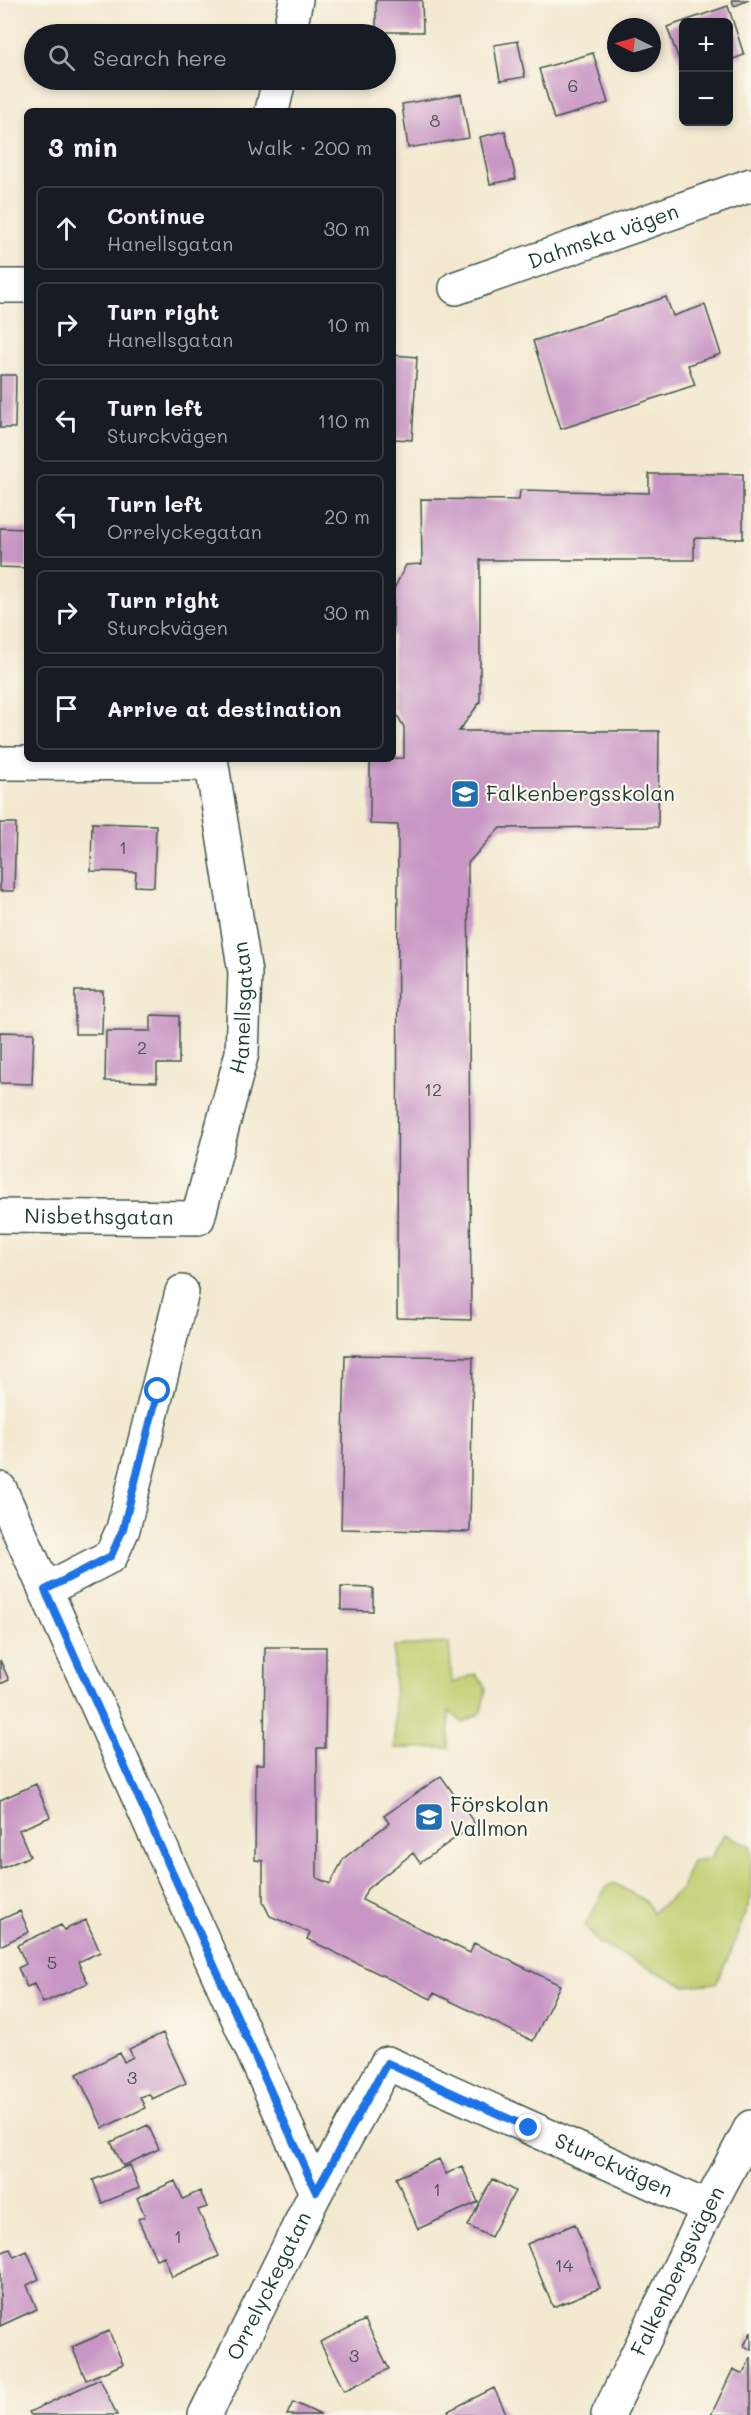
<!DOCTYPE html>
<html lang="en">
<head>
<meta charset="utf-8">
<style>
  body { margin:0; font-family:Mali,sans-serif; background:#20242c; color:#f1f3f6 }
  .controls { position:absolute; right:18px; top:18px; display:grid; overflow:hidden; border-radius:9px; box-shadow:0 3px 9px #0003 }
  .controls button { width:54px; height:54px; display:grid; place-items:center; padding:0; border:0; border-bottom:2px solid #363941; background:#171b24; color:#f1f3f6; font:30px sans-serif }
  .compass { position:absolute; left:607px; top:18px; width:54px; height:54px; border-radius:50%; background:#171b24; box-shadow:0 3px 9px #0003; rotate:275deg }
  .stop { position:absolute; width:18px; height:18px; margin:-14px; border:4px solid #1a73e8; border-radius:50%; background:#fff }
  .stop.end { background:#1a73e8; border-color:#fff; box-shadow:0 2px 6px #0008 }
  .list { margin:0; padding:0; list-style:none }
  h2 { display:flex; justify-content:space-between; align-items:center; height:78px; margin:0; padding:0 24px; font-size:26px }
  h2 small { font-size:20px; font-weight:400; color:#9ea1a6 }
  .list li { display:grid; grid-template-columns:39px 1fr auto; gap:18px; align-items:center; box-sizing:border-box; height:84px; margin:0 12px 12px; padding:0 12px; border:2px solid #363941; border-radius:9px }
  .list b { display:block; font-size:22px; white-space:nowrap }
  .list p { margin:0; font-size:20px; white-space:nowrap; color:#9ea1a6 }
  .list em { font-size:20px; font-style:normal; color:#9ea1a6 }
  .icon { flex:none; width:33px; height:33px; fill:none; stroke:currentColor; stroke-width:2; stroke-linecap:round; stroke-linejoin:round }
  .map { position:relative; flex:none; width:751px; height:2415px; overflow:hidden }
  .search { position:absolute; background:#171b24; box-shadow:0 3px 9px #0003; left:24px; top:24px; width:372px; height:66px; display:flex; align-items:center; gap:15px; box-sizing:border-box; padding:0 21px; border-radius:33px; color:#9ea1a6; font-size:22px }
  .panel { position:absolute; background:#171b24; box-shadow:0 3px 9px #0003; left:24px; top:108px; width:372px; height:654px; border-radius:9px }
  .map>svg:first-child { display:block }
  .green { fill:#c1cd6f; stroke:#708552; stroke-width:1.5 }
  .building { fill:#c895c4 }
  .lines { fill:none; stroke-linecap:round; stroke-linejoin:round }
  .minor-casing { stroke:#3f574b; stroke-width:36 }
  .minor { stroke:#fff; stroke-width:33 }
  .route { stroke:#1a73e8; stroke-width:8 }
  .labels { text-anchor:middle; stroke-width:4.5; stroke-linejoin:round; paint-order:stroke }
  .number-label { font-size:18px; fill:#495358 }
  .street-label { font-size:21px; fill:#1f3d34; stroke:#fbf7ec }
  .poi-label { font-size:21px; fill:#1f3d34; stroke:#fbf7ec; text-anchor:start }
</style>
</head>
<body>
<div class="map">
<svg width="751" height="2415" viewBox="0 0 751 2415">
  <rect width="100%" height="100%" fill="#fbf7ec"/>
  <filter id="ink" filterUnits="userSpaceOnUse"><feTurbulence type="fractalNoise" baseFrequency=".0167" numOctaves="2"/><feDisplacementMap in="SourceGraphic" scale="12" xChannelSelector="R" yChannelSelector="G"/><feConvolveMatrix kernelMatrix="1 2 1 2 8 2 1 2 1" color-interpolation-filters="sRGB"/></filter>
  <filter id="wash" filterUnits="userSpaceOnUse"><feTurbulence type="fractalNoise" baseFrequency=".008" numOctaves="4" result="noise"/><feDisplacementMap in="SourceGraphic" scale="24" xChannelSelector="R" yChannelSelector="G"/><feGaussianBlur stdDeviation="1.35" result="paint"/><feColorMatrix in="noise" values="0 0 0 0 0 0 0 0 0 0 0 0 0 0 0 0 0 1.4 0 .05"/><feComposite in="paint" operator="in"/></filter>
  <g filter="url(#wash)">
    <rect width="100%" height="100%" fill="#f3e9d0"/>
    <path class="green" d="M449,1643L452,1683L475,1674L486,1688L481,1713L463,1723L449,1711V1748H395L394,1646Z
      M724,1834L751,1846V1898L730,1954L716,1983L685,1986L600,1944L585,1926L606,1887L614,1883L647,1902L652,1913L680,1891L692,1861L711,1858Z"/>
    <g id="blocks">
      <path class="building" d="M376,0H422L423,32H376Z
        M732,0H749L734,6Z
        M728,6L744,55L728,61V22H684L683,71L667,27Z
        M518,41L525,77L500,81L494,45Z
        M593,53L608,103L554,119L539,69Z
        M461,94L469,138L408,148L402,104Z
        M505,131L516,179L490,184L480,137Z
        M666,297L673,316L705,305L721,354L688,365L695,385L561,429L533,341Z
        M393,355L417,357L412,440L393,439Z
        M0,375H16L15,428H0Z
        M649,474H743V539L694,538V560H480V702L459,731H659L658,827L500,828L468,863L471,1320L397,1318L398,825L370,824V759L404,758V727L393,708V591L406,565L422,564L421,499L519,500L520,490L649,493Z
        M0,528L27,529V568L0,567Z
        M0,823H16L14,891H0Z
        M92,823L156,825L154,887L135,886L136,872L91,871Z
        M75,991H103L102,1034H75Z
        M151,1015L179,1016V1064H157V1082L105,1081L106,1031H151Z
        M0,1032L34,1033L32,1084L0,1083Z
        M345,1355L473,1357L470,1532L341,1529Z
        M341,1587L373,1588V1611L341,1610Z
        M265,1647H326L325,1748H317V1878L330,1884L344,1858L389,1823L384,1816L441,1776L475,1824L420,1863L413,1853L367,1889L362,1900L470,1953L474,1943L560,1985L533,2041L434,1993L431,1999L307,1939L310,1933L270,1916L263,1902V1861L255,1860L256,1764H264Z
        M0,1660L9,1680L0,1684Z
        M36,1784L50,1817L19,1830L30,1856L0,1869V1800Z
        M20,1911L29,1932L0,1946V1920Z
        M86,1920L100,1952L78,1962L88,1983L43,2003L34,1984L27,1987L18,1968L26,1964L17,1945L61,1925L64,1930Z
        M163,2033L186,2083L152,2099L149,2094L140,2097L145,2108L103,2128L77,2074L120,2053L124,2062L133,2057L129,2049Z
        M148,2125L159,2149L123,2166L111,2142Z
        M439,2159L446,2174L462,2166L478,2202L418,2229L396,2178Z
        M130,2165L139,2188L102,2203L93,2180Z
        M492,2179L515,2191L491,2237L468,2226Z
        M175,2181L183,2199L200,2191L207,2207L198,2210L219,2256L172,2277L164,2256L156,2259L138,2219L145,2216L137,2198Z
        M575,2224L600,2288L553,2307L527,2244Z
        M10,2249L14,2257L27,2251L39,2279L27,2285L37,2309L0,2326V2253Z
        M365,2320L389,2369L344,2391L320,2342Z
        M109,2331L123,2364L86,2380L72,2347Z
        M751,2332V2350L744,2346Z
        M751,2357V2415H711L733,2369L743,2374Z
        M100,2379L117,2415H31L29,2412Z
        M494,2388L507,2415H450L448,2411Z
        M293,2402L321,2415H287Z"/>
    </g>
  </g>
  <g filter="url(#ink)">
    <use href="#blocks" fill-opacity="0" stroke="#3f574b" stroke-width="1.5"/>
    <g class="lines">
      <g class="minor-casing">
        <g id="minor">
          <path d="M289,34L296,0"/>
          <path d="M272,111L279,80"/>
          <path d="M0,286H27"/>
          <path id="s1" d="M456,288L751,185"/>
          <path d="M0,763L211,764"/>
          <path id="s2" d="M0,1216L198,1218L242,1053L245,973L211,759"/>
          <path d="M0,1489L316,2192"/>
          <path d="M45,1590L111,1556L123,1529L182,1292"/>
          <path id="s3" d="M205,2415L316,2192L387,2063L708,2208"/>
          <path id="s4" d="M608,2415L708,2208L751,2127"/>
        </g>
      </g>
      <use href="#minor" class="minor"/>
    </g>
  </g>
  <g class="lines" filter="url(#ink)">
    <path class="route" d="M158,1391L123,1529L111,1556L45,1590L316,2192L387,2063L529,2128"/>
  </g>
  <defs>
    <g id="school-square" transform="scale(1.5)"><rect x="-9" y="-9" width="18" height="18" rx="4" fill="#1f6fb2" stroke="#fbf7ec"/><path d="M0-5L7-2L0 1L-7-2ZM-4 1L0 2.5L4 1V4Q0 6-4 4Z" fill="#fff"/></g>
  </defs>
  <g fill-rule="evenodd">
    <use href="#school-square" x="465" y="794"/>
    <use href="#school-square" x="429" y="1817"/>
  </g>
  <g class="labels">
    <g class="number-label">
      <text x="573" y="92">6</text>
      <text x="435" y="127">8</text>
      <text x="123" y="854">1</text>
      <text x="142" y="1054">2</text>
      <text x="433" y="1096">12</text>
      <text x="52" y="1969">5</text>
      <text x="132" y="2084">3</text>
      <text x="437" y="2196">1</text>
      <text x="178" y="2243">1</text>
      <text x="564" y="2272">14</text>
      <text x="354" y="2362">3</text>
    </g>
    <g class="street-label">
      <text dy="7" stroke="none"><textPath href="#s1" startOffset="156">Dahmska vägen</textPath></text>
      <text dy="7" stroke="none"><textPath href="#s2" startOffset="414">Hanellsgatan</textPath></text>
      <text dy="7" stroke="none"><textPath href="#s2" startOffset="99">Nisbethsgatan</textPath></text>
      <text dy="7" stroke="none"><textPath href="#s3" startOffset="645">Sturckvägen</textPath></text>
      <text dy="7" stroke="none"><textPath href="#s4" startOffset="160">Falkenbergsvägen</textPath></text>
      <text dy="7" stroke="none"><textPath href="#s3" startOffset="144">Orrelyckegatan</textPath></text>
    </g>
    <g class="poi-label">
      <text x="486" y="801">Falkenbergsskolan</text>
      <text x="450" y="1812">Förskolan<tspan x="450" dy="24">Vallmon</tspan></text>
    </g>
  </g>
</svg>
<div class="controls">
<button>+</button>
<button>−</button>
</div>
<svg class="compass" viewBox="-18 -18 36 36"><path d="M0-13l5 13h-10z" fill="#e53935"/><path d="M0 13l5-13h-10z" fill="#9ea1a6"/></svg>
<div class="stop" style="left:158px;top:1391px"></div>
<div class="stop end" style="left:529px;top:2128px"></div>
<div class="search"><svg class="icon" aria-label="search" viewBox="0 0 24 24"><circle cx="10" cy="10" r="6"/><path d="M15 15l6 6"/></svg>Search here</div>
<section class="panel">
<h2>3 min<small>Walk · 200 m</small></h2>
<ul class="list">
<li><svg class="icon" aria-label="ahead" viewBox="0 0 24 24"><path d="M12 20V5M6 11l6-6 6 6"/></svg><div><b>Continue</b><p>Hanellsgatan</p></div><em>30 m</em></li>
<li><svg class="icon" aria-label="right" viewBox="0 0 24 24"><path d="M7 20v-9h11M14 6l5 5-5 5"/></svg><div><b>Turn right</b><p>Hanellsgatan</p></div><em>10 m</em></li>
<li><svg class="icon" aria-label="left" viewBox="0 0 24 24"><path d="M17 20v-9H6M10 6l-5 5 5 5"/></svg><div><b>Turn left</b><p>Sturckvägen</p></div><em>110 m</em></li>
<li><svg class="icon" aria-label="left" viewBox="0 0 24 24"><path d="M17 20v-9H6M10 6l-5 5 5 5"/></svg><div><b>Turn left</b><p>Orrelyckegatan</p></div><em>20 m</em></li>
<li><svg class="icon" aria-label="right" viewBox="0 0 24 24"><path d="M7 20v-9h11M14 6l5 5-5 5"/></svg><div><b>Turn right</b><p>Sturckvägen</p></div><em>30 m</em></li>
<li><svg class="icon" aria-label="arrive" viewBox="0 0 24 24"><path d="M6 21V4h12l-3 4 3 4H6"/></svg><div><b>Arrive at destination</b></div></li>
</ul>
</section>
</div>
</body>
</html>
